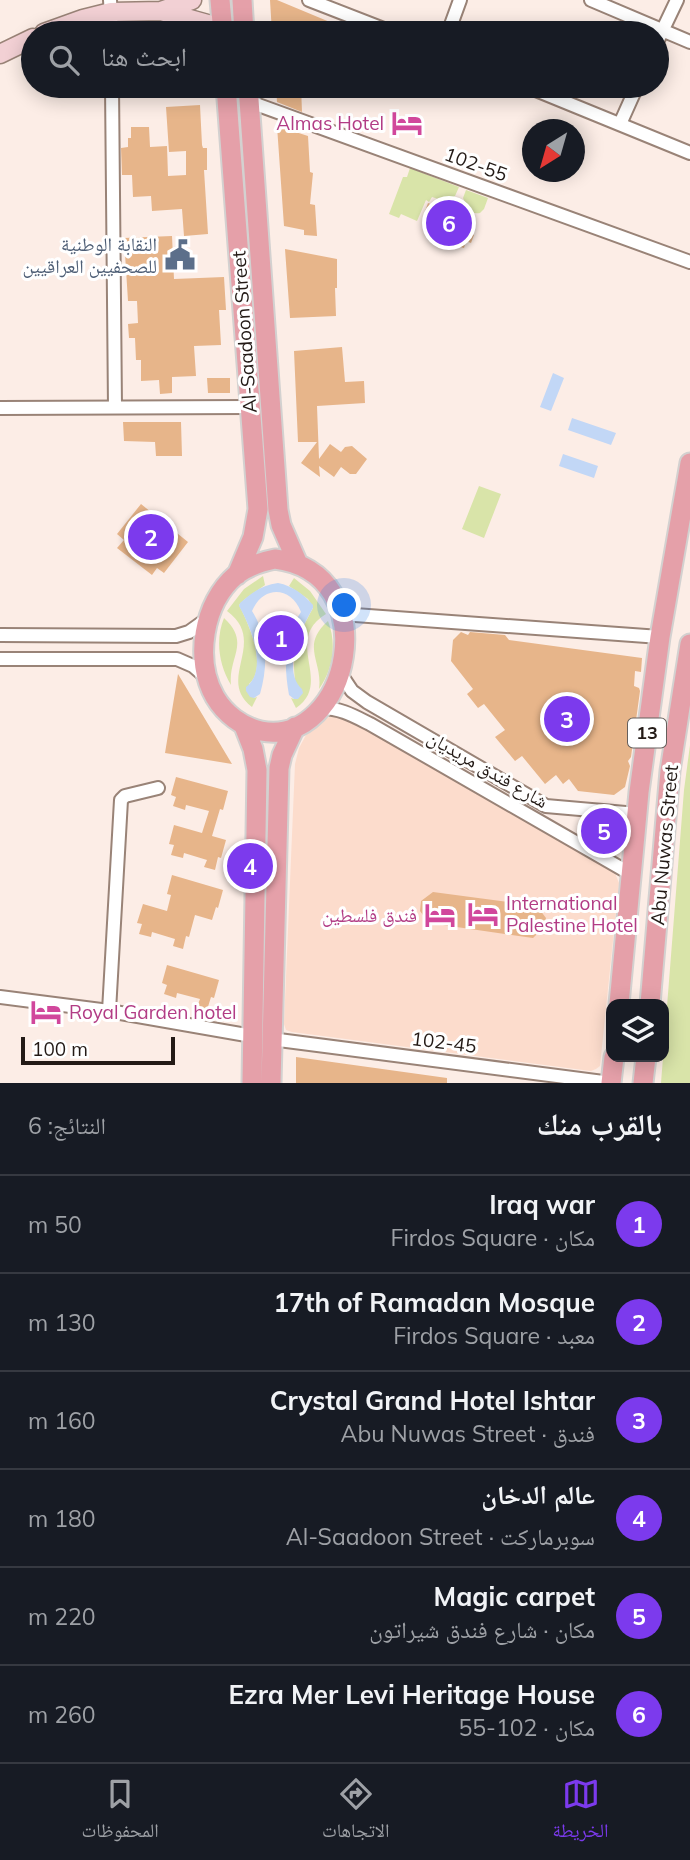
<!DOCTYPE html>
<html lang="ar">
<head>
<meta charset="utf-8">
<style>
  body { margin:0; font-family:Mulish,"Noto Naskh Arabic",sans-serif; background:#242831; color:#f1f3f6; direction:rtl }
  .controls { position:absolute; right:21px; bottom:21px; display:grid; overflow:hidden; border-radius:14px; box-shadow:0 4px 18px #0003 }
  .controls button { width:63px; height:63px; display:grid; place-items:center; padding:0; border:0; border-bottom:2px solid #363941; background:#171b24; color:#f1f3f6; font:35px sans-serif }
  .compass { position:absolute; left:522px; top:119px; width:63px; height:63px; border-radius:50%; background:#171b24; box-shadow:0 4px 18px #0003; rotate:217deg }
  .scale { position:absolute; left:21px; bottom:18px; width:154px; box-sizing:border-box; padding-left:7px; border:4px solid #231a16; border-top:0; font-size:19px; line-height:24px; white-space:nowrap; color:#231a16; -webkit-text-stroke:5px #fff; paint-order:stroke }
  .you { position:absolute; left:345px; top:606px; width:24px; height:24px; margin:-18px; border:5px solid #fff; border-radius:50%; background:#1a73e8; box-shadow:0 0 0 10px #1a73e833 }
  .badge { display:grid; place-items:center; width:46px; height:46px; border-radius:50%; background:#7c3aed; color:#fff; font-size:23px; font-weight:700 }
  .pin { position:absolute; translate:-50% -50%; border:4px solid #fff; box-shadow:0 2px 7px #0006 }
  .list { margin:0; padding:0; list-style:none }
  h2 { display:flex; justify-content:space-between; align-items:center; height:91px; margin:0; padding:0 28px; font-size:30px }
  h2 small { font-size:23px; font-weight:400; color:#9ea1a6 }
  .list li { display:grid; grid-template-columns:46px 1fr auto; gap:21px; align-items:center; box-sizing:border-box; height:98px; padding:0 28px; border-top:2px solid #363941 }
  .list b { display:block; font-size:26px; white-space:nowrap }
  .list p { margin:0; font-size:23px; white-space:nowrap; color:#9ea1a6 }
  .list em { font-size:23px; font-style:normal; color:#9ea1a6 }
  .icon { flex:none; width:38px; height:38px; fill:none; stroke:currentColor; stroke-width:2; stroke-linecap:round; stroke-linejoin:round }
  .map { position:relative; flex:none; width:690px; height:1083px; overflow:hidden; direction:ltr }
  .search { position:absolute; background:#171b24; box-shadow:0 4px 18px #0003; left:21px; right:21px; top:21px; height:77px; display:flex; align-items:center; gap:18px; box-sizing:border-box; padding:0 24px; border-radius:38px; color:#9ea1a6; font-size:26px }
  .sheet { height:679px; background:#171b24 }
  nav { display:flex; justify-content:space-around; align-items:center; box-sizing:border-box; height:98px; border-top:2px solid #363941; background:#171b24; font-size:19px; color:#9ea1a6 }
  nav a { display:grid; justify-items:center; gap:4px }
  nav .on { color:#7c3aed }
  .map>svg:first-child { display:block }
  .built { fill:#fcdccc }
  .green { fill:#d9e4a9 }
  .water { fill:#c2d7f6 }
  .building { fill:#e7b58a }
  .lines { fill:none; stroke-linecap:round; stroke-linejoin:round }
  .minor-casing { stroke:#998377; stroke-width:16 }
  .secondary-casing { stroke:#998377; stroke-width:21 }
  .primary-casing { stroke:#d3d1d0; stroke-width:23 }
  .minor { stroke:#fff; stroke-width:12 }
  .secondary { stroke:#f2d0d4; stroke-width:18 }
  .primary { stroke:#e5a0a9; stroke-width:19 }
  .labels { text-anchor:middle; stroke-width:6; stroke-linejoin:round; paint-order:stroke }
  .shield { fill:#fff; stroke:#655f5c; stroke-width:2 }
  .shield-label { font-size:18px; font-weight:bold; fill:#231a16 }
  .hotel-label { font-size:19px; fill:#b23c85; stroke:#fff; text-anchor:end }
  .street-label { font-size:19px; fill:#231a16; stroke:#fff }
  .service-label { font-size:19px; fill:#4e5e75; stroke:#fff; text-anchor:end }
</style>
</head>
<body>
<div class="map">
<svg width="690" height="1083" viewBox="0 0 690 1083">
  <rect width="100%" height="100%" fill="#fcede6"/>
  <path class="built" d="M332,715L348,716L615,873L619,883L600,1066L596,1069L591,1071L292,1032L286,1030L284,1024L295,764L299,748L306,735L321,722Z"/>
  <path class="green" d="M410,168L459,187L455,196L447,202L432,197L429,202L426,200L417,221L401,214L399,218L389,214L403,177H407Z
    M466,190L488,198L484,209L480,213C469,215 467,206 463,198Z
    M479,486L501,494L484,538L462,529Z
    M263,576L265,585L245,599L239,605C249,624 268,668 249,684L254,698L257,697L252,707C215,679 269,642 227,611L244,589Z
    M294,578L310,591L326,614C282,641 334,682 296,708L291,698L294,699C297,687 294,678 294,666C294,644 303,626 313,608L308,599L289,586Z
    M224,618C251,643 228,657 231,685C219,665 215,640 224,618Z
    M328,621C337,644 333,669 319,689C323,661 300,646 328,621Z
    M690,745V1083H661L684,790Z"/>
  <path class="water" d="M553,373L564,378L551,411L540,407Z
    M572,418L616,433L611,445L568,430Z
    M563,454L598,466L594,478L559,466Z
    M278,583C293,586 303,594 313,605V608C302,627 281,670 302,689L303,693L298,699H294L289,695C284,666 283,637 301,612C291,586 263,585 252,611C268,636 268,666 260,694L254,698L250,697L246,691V687C269,670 250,625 239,606L240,603C251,593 262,585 278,583Z
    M596,819L614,822L612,843L610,845L595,837Z"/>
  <path class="building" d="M270,0H277L337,25V33H272Z
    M276,86H301L302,112L277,102Z
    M200,105L202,145L203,148H207V170H204L208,234L184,236L182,209L152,211L151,196L133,197L132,175H122L121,148L128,147V138H131V127H149L150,147L167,146L168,176L186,175V151L169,152L166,107Z
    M277,126L308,136L310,172L313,173L310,204L315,205L317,236L304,235V230L284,226Z
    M428,203L447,210L455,205L460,207L462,216L474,220L469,233L474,235L471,243L466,241L464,248L454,245L455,242L437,234L436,236L426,233L428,227L424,226L428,215L424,214Z
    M172,236L174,279L224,277L226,310H219L221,345L194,346L196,376L172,377V393L160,394L159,380L141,381V360H136L135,338H129L128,324L138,323L137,301H128L124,238Z
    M285,249L337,259V288H335L336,316L290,318Z
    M342,347L345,382L364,381L365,403L317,406L319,459L330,444L341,452L345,447L352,446L367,459L356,474H350L341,467L334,477L319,466L320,477L301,463L317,442H298L294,351Z
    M207,378H230V393H208Z
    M123,422H181L182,456H156L155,442L124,441Z
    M141,504L188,542L164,573L157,568L152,575L117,548L124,540L117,534Z
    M461,632L468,635L470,632L505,635L509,640L642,658L641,672L635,671L634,686L639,688L640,691L631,757L628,761L630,766L625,787L614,795L578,791L569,779L563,784L556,775L545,784L522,756L515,761L495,737L505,730L484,704L478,708L467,694L473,689L451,661L453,640Z
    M178,674L232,764L165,753Z
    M176,777L228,791L223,810L220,809L212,836L226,840L221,858L218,857L215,870L204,867L207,860L184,853L183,858L171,855L174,845L169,844L174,825L202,833L209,811L186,805L185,810L173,806L176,797L171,795Z
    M172,875L223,890L218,908L216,907L212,920L195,915L189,937L186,936L183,949L173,946L175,939L152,932L151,937L139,934L142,924L137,923L143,904L167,911L171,895L167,894Z
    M433,892L537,906L546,918L544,927L533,938L429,923L420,911L421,901Z
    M167,965L219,980L214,998L211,997L207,1010L197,1007L200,999L177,993L176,998L164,994L167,985L162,983Z
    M296,1057L447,1078V1083H296Z"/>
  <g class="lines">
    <g class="minor-casing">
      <path id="minor" d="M110,0L112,33
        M309,0L394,33
        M591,0L690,42
        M448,33L460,0
        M657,42L677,0
        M112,86L115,407
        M526,86L690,153
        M250,102L690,262
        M620,124L637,86
        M0,408L249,407
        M341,614L660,637
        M0,635L176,636L189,632L210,617
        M0,659H177L193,666L207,678
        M340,673L352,691L367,702L546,806L637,814
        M322,708C340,708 354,716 370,724L631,874
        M0,997L109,1011L252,1036
        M109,1011L121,800L125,796L158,788
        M271,1039L611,1083"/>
    </g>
    <g class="secondary-casing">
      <path id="secondary" d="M161,11L222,28
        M44,33L83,19L111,12L161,11L192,0
        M0,54L33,38"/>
    </g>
    <g class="primary-casing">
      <path id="primary" d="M220,0L223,33
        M242,0L244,33
        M226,86L258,509L253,537L237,575
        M248,86L278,510L281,525L298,564
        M275,559C388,573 349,748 261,731C242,727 225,714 215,697C194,660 203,603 236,575C248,566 260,562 275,559Z
        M244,726L253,749L257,770L252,1083
        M619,1004L639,792L660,637L690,463
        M650,1004L670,771L690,644
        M271,1083L279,768L282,755L295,727
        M611,1083L614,1057
        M643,1083L646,1057"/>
    </g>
    <use href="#minor" class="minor"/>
    <use href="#secondary" class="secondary"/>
    <use href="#primary" class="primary"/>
  </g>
  <defs>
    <g id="hotel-bare" transform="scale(2.415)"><path d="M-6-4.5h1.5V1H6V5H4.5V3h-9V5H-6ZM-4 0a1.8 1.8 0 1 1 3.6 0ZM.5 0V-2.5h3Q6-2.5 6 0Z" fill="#d1479c" stroke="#fff" stroke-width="2.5" paint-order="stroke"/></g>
    <g id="civic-bare" transform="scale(2.415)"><path d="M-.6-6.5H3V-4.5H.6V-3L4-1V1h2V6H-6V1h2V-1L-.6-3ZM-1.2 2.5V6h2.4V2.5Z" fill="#5c6f8a" stroke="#fff" stroke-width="2.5" paint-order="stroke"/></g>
  </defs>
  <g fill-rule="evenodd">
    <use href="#hotel-bare" x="407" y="123"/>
    <use href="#civic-bare" x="180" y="255"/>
    <use href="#hotel-bare" x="483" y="914"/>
    <use href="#hotel-bare" x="440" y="915"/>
    <use href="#hotel-bare" x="46" y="1012"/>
  </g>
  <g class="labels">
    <rect class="shield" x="628" y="718.5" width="38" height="29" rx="5"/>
    <g class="shield-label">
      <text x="647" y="739">13</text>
    </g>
    <g class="hotel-label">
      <text x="384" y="130">Almas Hotel</text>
      <text x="506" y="910" text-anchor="start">International<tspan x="506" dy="22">Palestine Hotel</tspan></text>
      <text x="417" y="922">فندق فلسطين</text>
      <text x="69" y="1019" text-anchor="start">Royal Garden hotel</text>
    </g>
    <g class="street-label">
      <text transform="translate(476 164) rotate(20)" y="7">102-55</text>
      <text transform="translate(244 332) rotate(-94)" y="7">Al-Saadoon Street</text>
      <text transform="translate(488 769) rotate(30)" y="7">شارع فندق مريديان</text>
      <text transform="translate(664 845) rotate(-85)" y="7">Abu Nuwas Street</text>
      <text transform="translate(444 1042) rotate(7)" y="7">102-45</text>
    </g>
    <g class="service-label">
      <text x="157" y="251">النقابة الوطنية<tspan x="157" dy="22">للصحفيين العراقيين</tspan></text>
    </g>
  </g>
</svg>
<div class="controls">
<button><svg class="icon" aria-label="layers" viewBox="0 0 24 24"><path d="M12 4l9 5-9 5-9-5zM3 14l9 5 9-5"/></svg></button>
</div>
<svg class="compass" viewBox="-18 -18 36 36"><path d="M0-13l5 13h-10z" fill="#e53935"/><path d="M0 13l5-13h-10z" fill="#9ea1a6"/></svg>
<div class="scale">100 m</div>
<div class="you"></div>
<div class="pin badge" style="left:281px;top:638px">1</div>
<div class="pin badge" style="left:151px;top:537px">2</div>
<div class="pin badge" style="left:567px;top:719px">3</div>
<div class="pin badge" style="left:250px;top:866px">4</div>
<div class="pin badge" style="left:604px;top:831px">5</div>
<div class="pin badge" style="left:449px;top:223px">6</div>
<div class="search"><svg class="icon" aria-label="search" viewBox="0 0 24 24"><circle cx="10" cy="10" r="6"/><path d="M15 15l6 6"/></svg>ابحث هنا</div>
</div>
<section class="sheet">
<h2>بالقرب منك<small>النتائج: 6</small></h2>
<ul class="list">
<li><span class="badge">1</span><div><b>Iraq war</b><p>مكان · Firdos Square</p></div><em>50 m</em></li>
<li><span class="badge">2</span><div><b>17th of Ramadan Mosque</b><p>معبد · Firdos Square</p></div><em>130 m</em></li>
<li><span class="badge">3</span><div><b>Crystal Grand Hotel Ishtar</b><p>فندق · Abu Nuwas Street</p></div><em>160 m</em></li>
<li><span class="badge">4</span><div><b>عالم الدخان</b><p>سوبرماركت · Al-Saadoon Street</p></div><em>180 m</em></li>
<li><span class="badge">5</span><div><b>Magic carpet</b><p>مكان · شارع فندق شيراتون</p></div><em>220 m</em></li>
<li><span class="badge">6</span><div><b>Ezra Mer Levi Heritage House</b><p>مكان · 102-55</p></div><em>260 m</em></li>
</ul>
</section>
<nav>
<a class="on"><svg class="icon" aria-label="map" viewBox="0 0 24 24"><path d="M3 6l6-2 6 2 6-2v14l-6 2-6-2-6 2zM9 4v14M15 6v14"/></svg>الخريطة</a>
<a><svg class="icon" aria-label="directions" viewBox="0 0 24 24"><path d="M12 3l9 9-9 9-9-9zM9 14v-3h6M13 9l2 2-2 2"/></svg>الاتجاهات</a>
<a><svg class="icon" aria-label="saved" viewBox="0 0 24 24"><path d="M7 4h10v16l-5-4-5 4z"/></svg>المحفوظات</a>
</nav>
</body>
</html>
